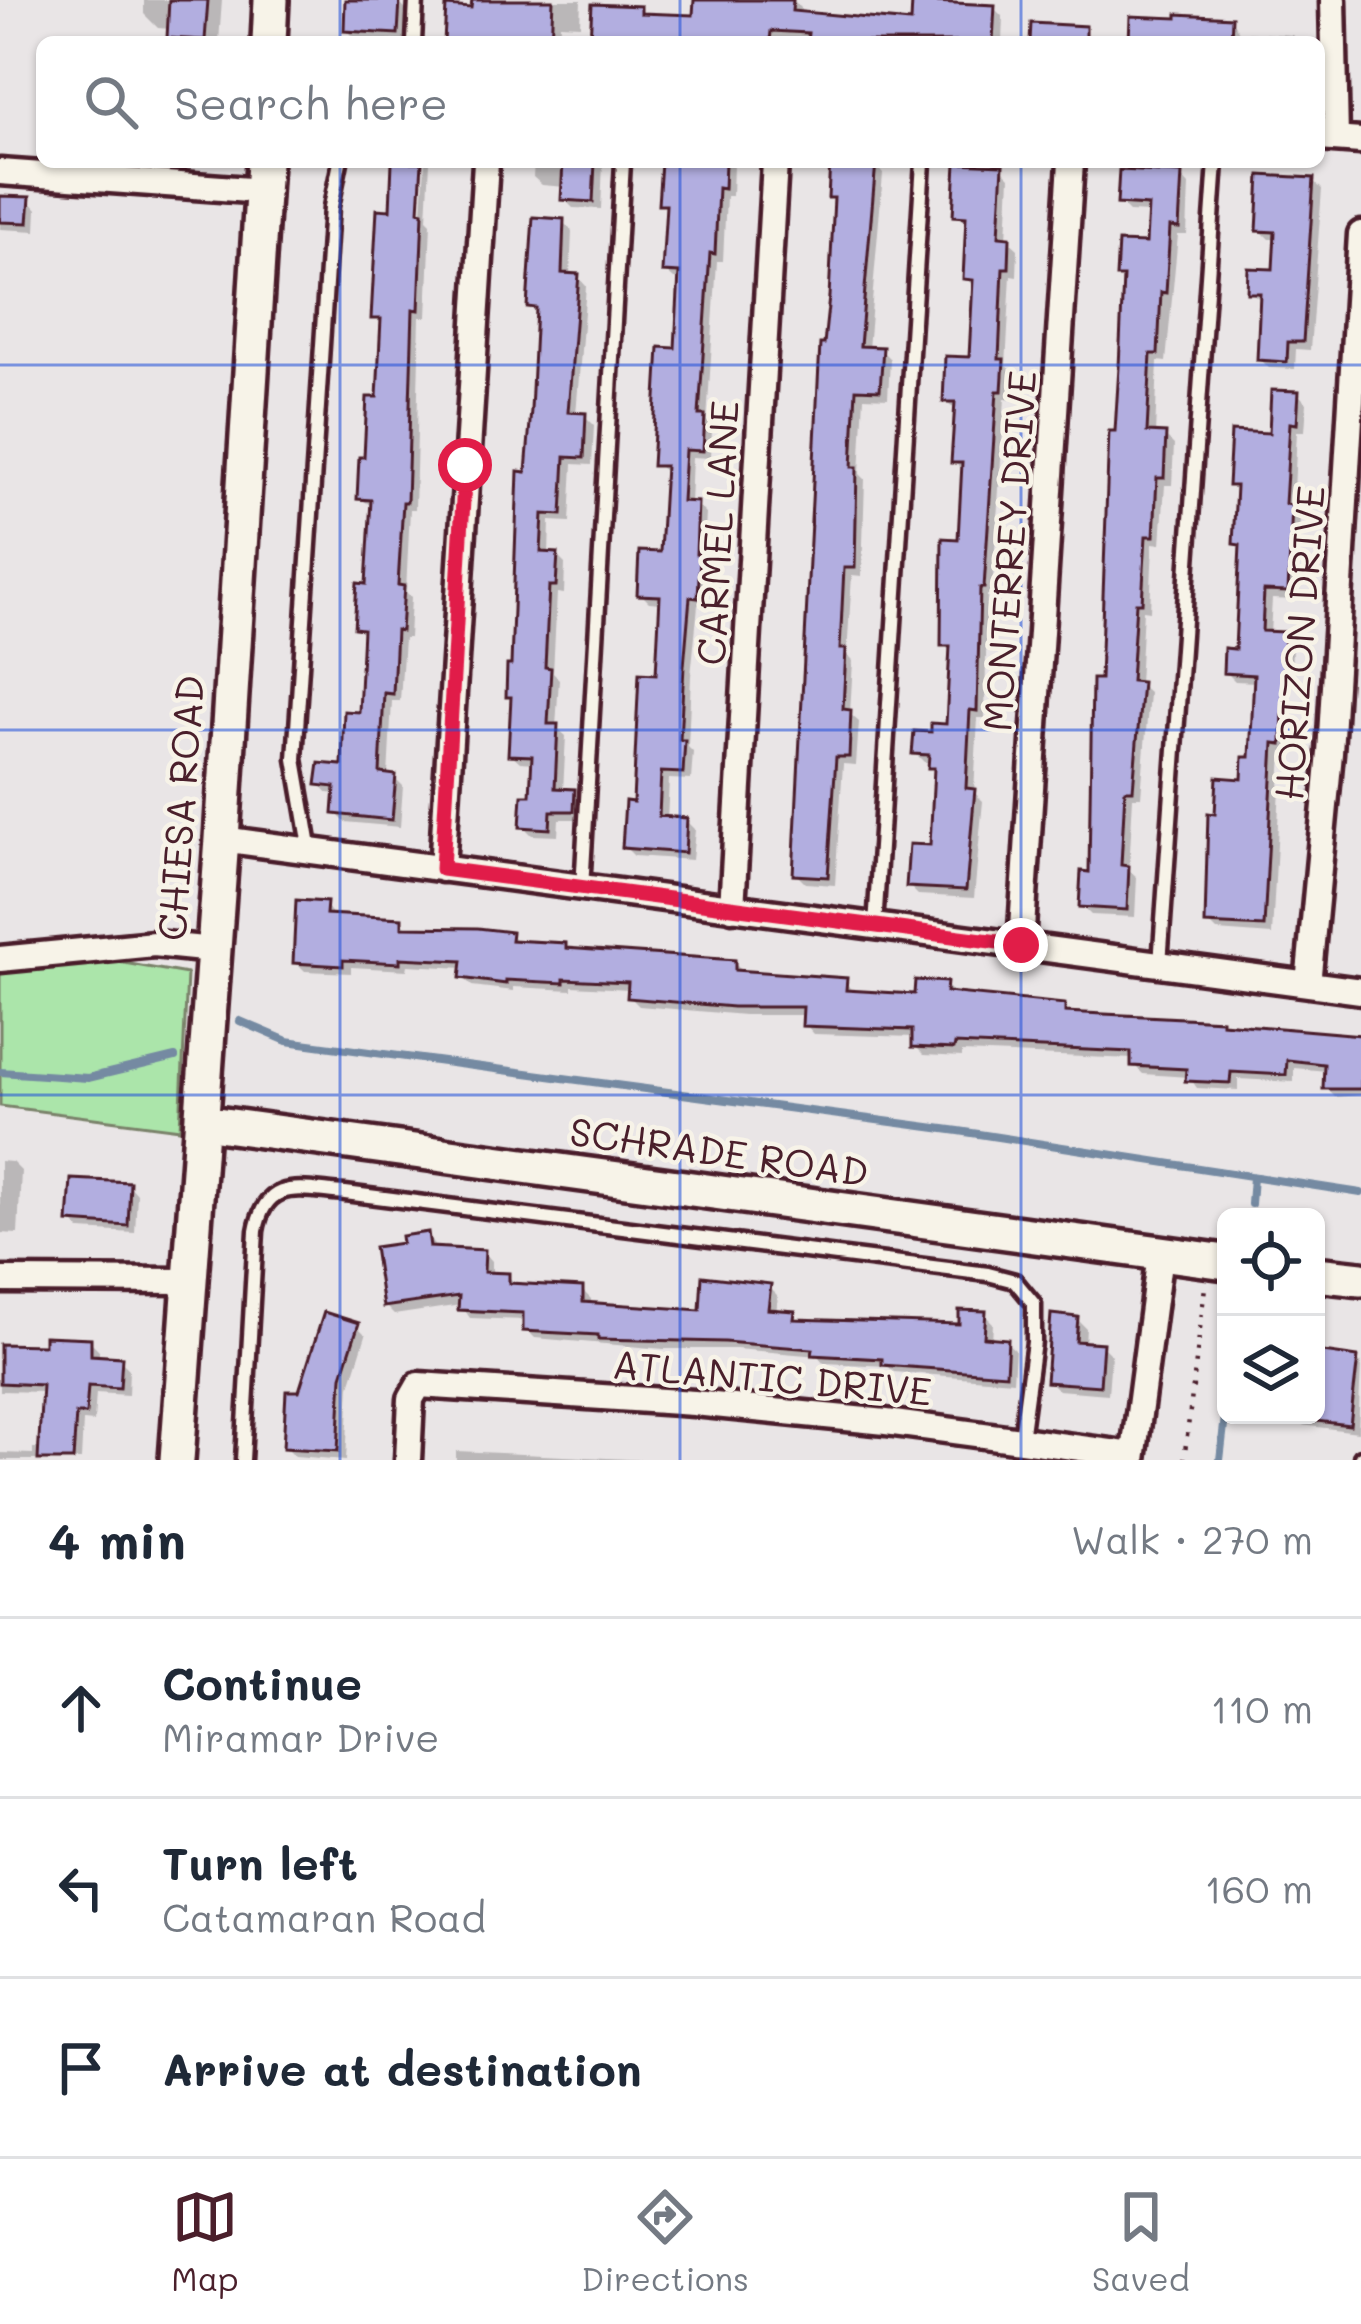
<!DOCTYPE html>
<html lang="en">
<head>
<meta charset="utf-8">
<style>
  body { margin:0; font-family:Mali,sans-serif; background:#f6f6f7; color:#1f2937 }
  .controls { position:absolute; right:36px; bottom:36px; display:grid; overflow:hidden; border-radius:18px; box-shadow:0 3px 9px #0004 }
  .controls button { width:108px; height:108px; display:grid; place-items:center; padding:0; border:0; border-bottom:3px solid #e0e1e3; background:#fff; color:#1f2937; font:60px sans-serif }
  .stop { position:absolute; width:36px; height:36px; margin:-27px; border:9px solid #e11d48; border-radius:50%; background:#fff }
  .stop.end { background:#e11d48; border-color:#fff; box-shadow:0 3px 12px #0008 }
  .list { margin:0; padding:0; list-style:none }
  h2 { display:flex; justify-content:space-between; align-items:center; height:156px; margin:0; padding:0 48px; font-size:51px }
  h2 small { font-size:39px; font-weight:400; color:#747a83 }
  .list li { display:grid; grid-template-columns:78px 1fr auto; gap:36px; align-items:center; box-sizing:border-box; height:180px; padding:0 48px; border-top:3px solid #e0e1e3 }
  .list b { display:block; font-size:45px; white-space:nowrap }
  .list p { margin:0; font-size:39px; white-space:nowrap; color:#747a83 }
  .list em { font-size:39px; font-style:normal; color:#747a83 }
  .icon { flex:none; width:66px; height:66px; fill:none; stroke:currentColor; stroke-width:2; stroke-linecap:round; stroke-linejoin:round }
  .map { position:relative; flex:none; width:1361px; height:1460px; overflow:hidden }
  .search { position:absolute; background:#fff; box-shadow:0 3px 9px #0004; left:36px; right:36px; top:36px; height:132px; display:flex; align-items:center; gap:30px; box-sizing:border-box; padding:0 42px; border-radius:18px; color:#747a83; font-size:45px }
  .sheet { height:696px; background:#fff }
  nav { display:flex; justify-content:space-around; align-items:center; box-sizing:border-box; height:168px; border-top:3px solid #e0e1e3; background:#fff; font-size:33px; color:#747a83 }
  nav a { display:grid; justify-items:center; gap:6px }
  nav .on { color:#4a1f2b }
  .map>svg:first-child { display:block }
  .green { fill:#abe5aa; stroke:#7a826a; stroke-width:3 }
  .shadow { fill:#0003 }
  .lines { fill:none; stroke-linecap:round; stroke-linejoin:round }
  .stream { stroke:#748aa2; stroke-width:8 }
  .building { fill:#b2aee0; stroke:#4a1f2b; stroke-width:3 }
  .lane-casing { stroke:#4a1f2b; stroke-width:21 }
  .street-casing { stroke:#4a1f2b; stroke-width:33 }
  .secondary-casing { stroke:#4a1f2b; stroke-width:42 }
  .path { stroke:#4a1f2b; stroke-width:4.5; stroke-dasharray:3 9; stroke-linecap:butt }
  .lane { stroke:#f7f3e8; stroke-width:12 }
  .street { stroke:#f7f3e8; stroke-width:24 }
  .secondary { stroke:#f7f3e8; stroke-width:33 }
  .route { stroke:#e11d48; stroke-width:15 }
  .grid { fill:none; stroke:#1d4ed8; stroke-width:3; stroke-opacity:0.55 }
  .labels { text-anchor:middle; stroke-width:9; stroke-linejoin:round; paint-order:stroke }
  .street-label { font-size:39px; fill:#4a1f2b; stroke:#f7f3e8 }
</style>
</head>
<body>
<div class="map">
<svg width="1361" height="1460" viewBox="0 0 1361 1460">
  <rect width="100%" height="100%" fill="#e9e5e6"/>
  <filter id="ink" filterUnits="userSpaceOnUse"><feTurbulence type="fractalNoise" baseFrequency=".00833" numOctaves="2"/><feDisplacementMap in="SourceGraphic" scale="24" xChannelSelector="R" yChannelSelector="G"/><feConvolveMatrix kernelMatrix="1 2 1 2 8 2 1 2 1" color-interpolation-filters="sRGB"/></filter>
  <g filter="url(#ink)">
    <path class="green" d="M101,959L187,974L180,1129L0,1106V969Z"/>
    <path class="shadow" d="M144,0H222L219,42H175L170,37V29L158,28L144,14Z
      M475,0H581L580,25L560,24L559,42H449L474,11Z
      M697,0H793L801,8L800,15L913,25L994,8L1003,17L1002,42L594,39L640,9L647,16L696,18Z
      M399,3L408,12L406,41L356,39L347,30Z
      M1231,20L1239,32L1292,35L1299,42H1033L1079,29L1089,39L1132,41Z
      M395,162H418L415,226L421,227L425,162H430L427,219L431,223L427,317H420L415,509H410L406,592L411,597L409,638H404L400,701H392L388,777L395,778L403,786L400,827L345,822L336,813L337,794L328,793L320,784L344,768L362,715L366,636L357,627L369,587L373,507L360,498L380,400L384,327L375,317L393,213Z
      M534,162H603L601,209L573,208L564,199L565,187L542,185L533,177Z
      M664,162L733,165L732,196H726L723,261H717L707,421L712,427L711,458L692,457L690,504L697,505L706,514L703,562L708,566L706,605H698L691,676L688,747L693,752L691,780L669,779L667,820L686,821L695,830L692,860L634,856L625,847L658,677L662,603L649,602L640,593L663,555L667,473L655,464L678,352L681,280L674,279L665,271L668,210L661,203Z
      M875,165L883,174L868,349L881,350L890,359L888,398L864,397L860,474L865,479L862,576L852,575L847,655L853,661L850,714L859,722L856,765L843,764L835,885L805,883L796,874L837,202L832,197Z
      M1001,168L1010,177L1007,239L1018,249L1017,276L1011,275L1006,366L1012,371L1010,399L1005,398L992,595H987L985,718H978L974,792L983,801L974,898L918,895L909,886L933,848L936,772L932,762H924L915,753L949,727L953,654L944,645L961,542L965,472L954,462L955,409L946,401L972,360L975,288L966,278L969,224L956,215Z
      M1181,176L1189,185L1187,235H1178L1166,362L1158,361L1155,435L1165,436L1174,445L1172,485H1165L1161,544L1153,543L1150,611L1143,610L1139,684L1149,693L1141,797H1133L1129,870L1137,877L1135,917L1091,915L1082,906L1092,875L1126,283L1119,276L1149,246L1150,213L1129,212L1120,203Z
      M1313,181L1322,189L1310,350L1296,349L1295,369L1269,368L1260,359L1263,301L1250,292L1276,272L1277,239H1269L1260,230Z
      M0,199L29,200L37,209L36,231L0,229Z
      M563,222L572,231L570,276L578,277L586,286L576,415L585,416L594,425L592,465L573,464L570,522L550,521L549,555L557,556L565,564L564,594L557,593L553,673L559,679L556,727L566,736L563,791L573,792L582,801V819H559L558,836L532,835L523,826L533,799L535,763L520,762L511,754L514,701L509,695L514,669L539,315L530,306Z
      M1298,394L1307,403L1305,431H1297L1293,510L1300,517L1296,600L1272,599L1270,634L1283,635L1292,644L1289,751H1282L1272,935L1217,931L1208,922L1218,817L1245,782L1253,761L1257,682L1235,681L1226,672L1237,652L1243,550L1236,543L1239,492L1231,485L1271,436Z
      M326,905L334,917L401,921L410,930L511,935L520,944L565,946L570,951L734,963L743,972L845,981L854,994L917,997L946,985L955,994L1064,1007L1072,1016L1361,1040V1095L1335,1097L1326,1088L1327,1071L1294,1068V1082L1238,1079V1090L1197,1088L1189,1077L1143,1074L1134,1065V1059L962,1052V1057L924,1055L915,1046V1037L814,1034L806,1025V1015H744L639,1006L630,997V989L572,986V990L514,987V991L472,986L463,977L464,968L408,965L407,970L351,967V973L305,971L296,962Z
      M0,1161L12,1162L21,1171L18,1234L0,1233Z
      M129,1185L137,1194L135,1233L80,1230L71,1221Z
      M427,1235L437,1250L484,1252L492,1261V1276H508L518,1287L582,1290L591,1299V1305L703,1313L769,1287L778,1296L776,1313L793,1314L802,1323L961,1327L984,1314L993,1323L992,1341L1006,1342L1015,1350L1013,1381L894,1372L888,1366L824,1363L818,1356L736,1349H664L535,1338L526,1329V1320L470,1318L461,1305L394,1315L385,1306L406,1245Z
      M1077,1319L1086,1328L1085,1344L1102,1346L1111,1355L1108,1394L1058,1390L1049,1381Z
      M357,1326L366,1335L350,1386L346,1460L295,1456L286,1447L301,1395Z
      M90,1341L99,1350V1359L120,1360L129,1369L128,1395L96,1393L94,1422L83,1421L81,1460H0V1453L33,1454V1448H41L44,1392L0,1391V1347L47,1348Z
      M1316,1354L1357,1359L1361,1364L1358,1432L1301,1425L1293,1416L1316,1415Z
      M456,1451L650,1460H655H456Z"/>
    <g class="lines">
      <path class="stream" d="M240,1021L287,1041L959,1131L1361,1193
        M0,1072L88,1078L175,1057
        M1251,1204L1253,1177
        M1220,1460L1226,1408"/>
    </g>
    <path class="building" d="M169,0H208L205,40L167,38Z
      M345,0H400L398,34L344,31Z
      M472,0H553L551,42H444L446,6L471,8Z
      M694,0H793L792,11L911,22L912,1L995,5L993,42H807L808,33L771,31L770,42L590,41L592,4L641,6V13L693,15Z
      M1177,14L1232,17L1231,42H1129L1130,16L1177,18Z
      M1031,23L1086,26V42H1030Z
      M392,162H422L419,211L423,212L419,310L413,309L407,502H403L398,585L404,586L401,631L396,630L393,694L384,693L380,773L396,775L392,820L333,814L335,787L316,785L319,763L342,765L344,711L359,712L363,629L354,628L357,583L366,584L371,500L357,499L359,457H364L367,397H377L381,319H371L377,209L390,210Z
      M563,162H595L593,202L561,200Z
      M661,162H725L724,189L718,188L715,254L710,253L699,415H705L703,451L685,450L682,501L698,502L696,554H700L698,598L690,597L684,666L680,740H685L683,773L661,772L659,816L687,818L685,853L622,848L625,801L633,802L639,673L656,674L660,596L637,595L639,551L660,552L665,466H652L659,347L675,348L679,273L662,272L666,205H658Z
      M830,162H876L860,346L883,347L880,390L856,389L852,467H857L855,568H844L840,649H846L843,709L851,710L849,757H836L828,877L793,875L820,344H824L829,297L834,198H828Z
      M956,163L1003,165L999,236L1010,237L1009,268H1003L999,359H1004L1002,391H997L984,588H980L977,711L970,710L966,788L975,789L966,890L906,887L909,844L930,845L934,768H928L929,755L912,754L914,731L931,732V723L946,724L950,646H941L942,538L958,539L962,463H951L955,402H943L945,356L969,357L973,280L963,279L966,217L953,216Z
      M1119,170L1182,173L1179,228L1170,227L1166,293L1161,292L1158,354H1151L1147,432L1166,433L1164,478H1157L1154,536H1146L1142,603H1136L1131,681L1142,682L1133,790H1125L1121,865L1129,866L1127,910L1079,907L1081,871L1089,872L1092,679H1100L1109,431H1115L1119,367L1123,277H1116L1118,242L1146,243L1148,206L1117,204Z
      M1260,175L1314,178L1303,342H1288L1287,362L1257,360L1260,293H1247L1248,268L1273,269L1275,232L1257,231Z
      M0,196L30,197L28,223L0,222Z
      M533,217L564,219L562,273L579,274L568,412L586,413L584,458L565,457L562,515L543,514L541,552L558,553L556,586H549L545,667L551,668L548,724H558L555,788L575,789L574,811H551L550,829L520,827L522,795H530L532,756L508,755L511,697H506L507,665H511L518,471L526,472L531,410L536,308L527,307Z
      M1271,390L1299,391L1297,424L1290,423L1285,504L1292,505L1288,592L1264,591L1262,631L1285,632L1282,744L1274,743L1264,927L1205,924L1208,813L1215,814L1217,777L1242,779L1243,757H1250L1254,675L1223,673L1224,648L1235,649L1240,545L1233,544L1236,486H1228L1231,431L1269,433Z
      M296,900L327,902L326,914L402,918V927L478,928L512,932L511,940L566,943V948L735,960V970L847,978L846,990L914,994L915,980L947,982L946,992L1065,1004V1012L1222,1020V1023L1361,1035V1089H1323L1324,1064L1287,1060L1286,1075L1231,1072L1230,1083L1185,1081L1186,1069L1131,1066V1052L955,1044L954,1049L912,1047V1030L802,1026L803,1007H733L627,998L628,982L564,979V983L506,980V984L460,978L462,961L400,958V963L343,960V966L293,963Z
      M71,1179L130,1182L128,1226L68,1222Z
      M428,1232L430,1247L485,1250L484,1272L509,1273V1283L583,1287V1302L700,1310L702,1276L771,1284L768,1309L795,1311L794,1319L959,1324V1310L986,1311L984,1337L1008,1339L1006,1374L882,1365V1359L812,1355L813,1349L725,1342L598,1339V1335L523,1331V1313L458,1310L459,1296L383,1307L374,1247L402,1243L401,1236Z
      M324,1312L359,1323L342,1376L338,1451L283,1448L286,1391H299Z
      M1051,1314L1078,1317L1076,1341L1103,1343L1100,1386L1046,1382Z
      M44,1336L91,1338V1355L122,1357L120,1388L88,1386L86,1414H76L73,1460H38L42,1385L0,1383V1344L44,1345Z
      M1316,1351L1358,1357L1350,1425L1316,1421Z"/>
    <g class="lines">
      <g class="lane-casing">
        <path id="lane" d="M414,42L416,0
          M311,852L295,759L331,207L340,162
          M582,889L623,162
          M875,927L923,162
          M1160,964L1216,162
          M243,1460L256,1231C266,1176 301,1190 345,1193L988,1274L1015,1281L1034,1304V1342L1021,1439
          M1361,1460V1457"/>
      </g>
      <g class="street-casing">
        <path id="street" d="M1333,0L1336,139
          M1319,138L1361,141
          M0,172L263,191
          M222,839L1361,991
          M442,869L486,162
          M732,908L775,162
          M1021,945L1071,162
          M0,959L154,944L213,950
          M1308,984L1330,753L1361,234
          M0,1280L190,1281
          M408,1460L411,1399L419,1385L694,1403L886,1422L1133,1455
          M1133,1460L1160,1254"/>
      </g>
      <g class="secondary-casing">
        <path id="secondary" d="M269,42L271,0
          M202,1122L1226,1262
          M1316,1274L1361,1279
          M177,1460L222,839L264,162"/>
      </g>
      <path class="path" d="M1184,1460L1205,1287"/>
      <use href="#lane" class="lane"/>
      <use href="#street" class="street"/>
      <use href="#secondary" class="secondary"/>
    </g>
  </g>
  <g class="lines" filter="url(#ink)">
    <path class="route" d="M465,465L442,869L1021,945"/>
  </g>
  <path class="grid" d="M340,0V42M680,0V42M1021,0V42M340,162V1460M680,162V1460M1021,162V1460M0,365H1361M0,730H1361M0,1095H1361"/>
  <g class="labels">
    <g class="street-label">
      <text transform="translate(718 533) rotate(-87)" y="14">CARMEL LANE</text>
      <text transform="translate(1010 551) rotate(-86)" y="14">MONTERREY DRIVE</text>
      <text transform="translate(1300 643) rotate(-86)" y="14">HORIZON DRIVE</text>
      <text transform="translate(181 808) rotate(-86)" y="14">CHIESA ROAD</text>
      <text transform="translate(719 1152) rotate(8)" y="14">SCHRADE ROAD</text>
      <text transform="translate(772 1378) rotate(5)" y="14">ATLANTIC DRIVE</text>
    </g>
  </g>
</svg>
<div class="controls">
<button><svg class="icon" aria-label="locate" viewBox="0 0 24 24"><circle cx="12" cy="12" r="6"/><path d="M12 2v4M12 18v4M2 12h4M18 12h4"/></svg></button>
<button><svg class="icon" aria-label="layers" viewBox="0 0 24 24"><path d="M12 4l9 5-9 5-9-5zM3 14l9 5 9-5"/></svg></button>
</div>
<div class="stop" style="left:465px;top:465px"></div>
<div class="stop end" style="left:1021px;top:945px"></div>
<div class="search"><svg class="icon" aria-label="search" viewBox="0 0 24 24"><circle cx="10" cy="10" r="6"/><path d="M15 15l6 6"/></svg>Search here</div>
</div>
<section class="sheet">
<h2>4 min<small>Walk · 270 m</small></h2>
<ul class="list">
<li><svg class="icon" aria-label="ahead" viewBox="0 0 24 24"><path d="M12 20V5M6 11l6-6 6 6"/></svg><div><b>Continue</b><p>Miramar Drive</p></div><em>110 m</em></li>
<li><svg class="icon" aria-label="left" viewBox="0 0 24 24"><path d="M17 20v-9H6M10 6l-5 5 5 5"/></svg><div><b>Turn left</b><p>Catamaran Road</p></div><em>160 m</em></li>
<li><svg class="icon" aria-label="arrive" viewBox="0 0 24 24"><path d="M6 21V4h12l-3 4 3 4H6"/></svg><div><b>Arrive at destination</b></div></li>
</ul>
</section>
<nav>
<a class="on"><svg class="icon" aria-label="map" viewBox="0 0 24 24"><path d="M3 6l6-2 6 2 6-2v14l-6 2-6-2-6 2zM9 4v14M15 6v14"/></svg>Map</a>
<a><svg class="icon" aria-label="directions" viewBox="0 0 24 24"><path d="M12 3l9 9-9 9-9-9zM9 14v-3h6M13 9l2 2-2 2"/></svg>Directions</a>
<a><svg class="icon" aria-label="saved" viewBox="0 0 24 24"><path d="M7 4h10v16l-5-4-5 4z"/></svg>Saved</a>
</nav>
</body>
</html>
